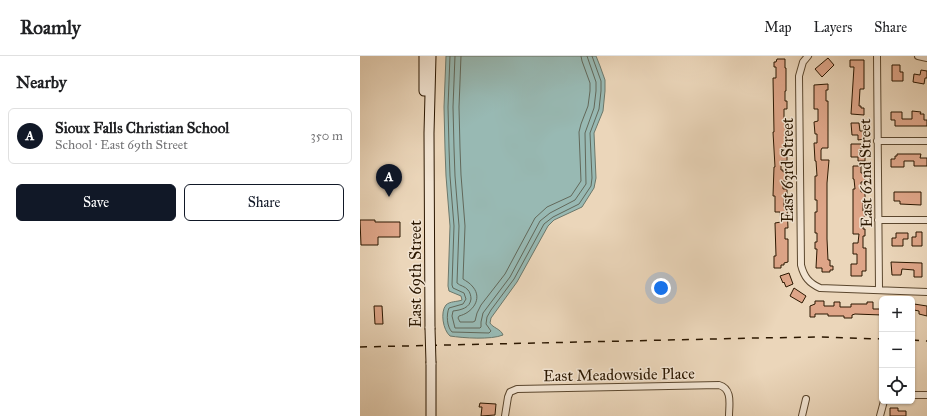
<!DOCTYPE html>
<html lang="en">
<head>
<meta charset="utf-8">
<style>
  body { margin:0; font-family:"IM FELL Great Primer",serif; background:#f6f6f6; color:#202124 }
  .controls { position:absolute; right:12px; bottom:12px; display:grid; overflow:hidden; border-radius:6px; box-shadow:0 1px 3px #0004 }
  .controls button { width:36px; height:36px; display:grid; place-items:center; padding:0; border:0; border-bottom:1px solid #e0e0e0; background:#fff; color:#202124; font:20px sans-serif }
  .you { position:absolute; left:301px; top:232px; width:14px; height:14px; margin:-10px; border:3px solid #fff; border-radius:50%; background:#1a73e8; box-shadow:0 0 0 6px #1a73e833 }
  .badge { display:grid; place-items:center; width:26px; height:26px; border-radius:50%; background:#111827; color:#fff; font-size:13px; font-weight:700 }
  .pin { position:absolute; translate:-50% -33px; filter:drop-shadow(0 1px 2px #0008) }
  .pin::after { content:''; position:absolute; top:21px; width:14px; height:12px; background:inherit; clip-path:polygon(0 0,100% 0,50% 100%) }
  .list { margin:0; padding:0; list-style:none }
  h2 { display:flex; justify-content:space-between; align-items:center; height:52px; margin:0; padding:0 16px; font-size:17px }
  h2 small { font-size:13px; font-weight:400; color:#757577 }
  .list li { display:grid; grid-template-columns:26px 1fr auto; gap:12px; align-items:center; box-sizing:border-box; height:56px; margin:0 8px 8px; padding:0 8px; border:1px solid #e0e0e0; border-radius:6px }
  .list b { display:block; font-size:15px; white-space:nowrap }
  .list p { margin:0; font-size:13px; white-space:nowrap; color:#757577 }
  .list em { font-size:13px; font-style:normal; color:#757577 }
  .actions { display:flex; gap:8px; padding:12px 16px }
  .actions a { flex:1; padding:9px 0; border:1px solid #111827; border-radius:6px; text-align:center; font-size:14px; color:#111827 }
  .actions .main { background:#111827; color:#fff }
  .icon { flex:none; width:22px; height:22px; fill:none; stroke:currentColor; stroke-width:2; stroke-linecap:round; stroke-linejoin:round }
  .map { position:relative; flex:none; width:567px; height:360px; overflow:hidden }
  header { display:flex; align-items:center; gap:24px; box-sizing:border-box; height:56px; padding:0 20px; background:#fff; border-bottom:1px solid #e0e0e0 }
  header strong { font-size:19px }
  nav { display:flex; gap:22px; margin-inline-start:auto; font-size:14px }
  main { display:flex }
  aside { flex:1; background:#fff }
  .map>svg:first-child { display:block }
  .water { fill:#98b9b3; stroke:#6c786b }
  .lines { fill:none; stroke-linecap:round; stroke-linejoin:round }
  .shore { stroke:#62685a; stroke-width:1 }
  .building { fill:#dea588; stroke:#2b1700 }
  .minor-casing { stroke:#5b472e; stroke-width:8 }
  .secondary-casing { stroke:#2b1700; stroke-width:11 }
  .minor { stroke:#f2e4d2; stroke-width:6 }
  .secondary { stroke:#f2e4d2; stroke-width:9 }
  .rail { stroke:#2b1700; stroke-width:1.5; stroke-dasharray:7 7; stroke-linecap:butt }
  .secondary-bridge-casing { stroke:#2b1700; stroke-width:11; stroke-linecap:butt }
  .secondary-bridge { stroke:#f2e4d2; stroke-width:9 }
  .labels { text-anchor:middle; stroke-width:3; stroke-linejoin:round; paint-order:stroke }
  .street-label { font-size:16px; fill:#2b1700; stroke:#f2e4d2 }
</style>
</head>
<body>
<header>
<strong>Roamly</strong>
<nav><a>Map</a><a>Layers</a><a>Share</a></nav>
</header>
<main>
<aside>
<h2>Nearby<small></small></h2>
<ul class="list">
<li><span class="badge">A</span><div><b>Sioux Falls Christian School</b><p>School · East 69th Street</p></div><em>350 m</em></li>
</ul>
<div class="actions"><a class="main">Save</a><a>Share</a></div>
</aside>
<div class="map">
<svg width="567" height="360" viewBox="0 0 567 360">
  <rect width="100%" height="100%" fill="#ebd6ba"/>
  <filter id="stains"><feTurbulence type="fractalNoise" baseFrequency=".005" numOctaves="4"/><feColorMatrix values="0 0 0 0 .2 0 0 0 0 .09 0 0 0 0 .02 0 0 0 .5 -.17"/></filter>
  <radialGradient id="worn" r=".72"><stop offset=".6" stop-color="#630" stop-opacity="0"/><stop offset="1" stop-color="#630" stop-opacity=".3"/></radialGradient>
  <path class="water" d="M86,0H236L240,10L245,24V35L243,55L234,77L236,122L234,132L222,151L194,164L188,170L157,226L131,262L130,267C133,272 141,273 143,279C131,284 103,282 90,280C83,274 80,256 86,249C90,245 97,246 102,244L101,240L89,235L88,230L90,170L86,120L85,93L84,51Z"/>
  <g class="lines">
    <path class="shore" d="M90,0L88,51L89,92L90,120L94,170L92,229L93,232L104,237L106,243L103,248L89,252C86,259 87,271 92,276L129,277L131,275L126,268L127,261L131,254L154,223L184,168L193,161L219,148L231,130L232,122L230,77L239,53L241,35V25L232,0
      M95,0L93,51L94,92L95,120L99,170L97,227C100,230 105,230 108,234C110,236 111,240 111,243C110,252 101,254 93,255L92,260L95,272H120L121,271V266L123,257L150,221L180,165L190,157L215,144L226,128L225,77L234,52L236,35V26L227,0
      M101,0L99,51L100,92L101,119L105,170L103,223C106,225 110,227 113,231C123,243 112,257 99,260L98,262L100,266H113L115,265L117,257L121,249L145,218L175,162L187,151L211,140L221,125L219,76L221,68L228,50L230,35V27L222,5L221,0"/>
  </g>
  <path class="building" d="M468,2L474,9L462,21L455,13Z
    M417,3H425V12H426V35H425V45H427V53H424V62H426L427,90H424L425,98H427V105H421V114H423V116H427V125H423V133H427V143H424V151H427L428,172H425V183H428V206L424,207V209H421V212H414V200H416L415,167L421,166L420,156H415V140H413L414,111H415L413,76H414L413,22H416V11H414V6H416Z
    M490,4H504V33H500L499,50H501V52H504V59L491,58L494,11H490Z
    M532,9H540V16H543V25H532Z
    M561,14L567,15V22H565L564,28L553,26L554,18L560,19Z
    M468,28V34H466V45H468V92H462L461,94V104H469L467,127V183L468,204H470V210H473V214H470V216H462V212H456L457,193H455V186H457V177H455V156H457V144H455V120H457L456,105H455L454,87H457V78H455L454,66L458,65V53H454V29Z
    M552,55L561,56L560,58H564V64H567V70H535V64H531V56H542V63H552Z
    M491,67H499L500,75H504V83L498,84V79H492Z
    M491,88H501V95H505V105H498V101H491Z
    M537,98H561L560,102H567V110H554V105H544V111H531V103H535V100H537Z
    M493,110H501V117H505V126H501V136L505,135V146H503V155H505V161H503V173H505V180H503V192H506V215H502V220H491V208H497V198H493V187H498L499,178H493V133H495L494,123H493Z
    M534,136H561V149L540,148V145H534Z
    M0,164H15V166H40V181H18V189H1Z
    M556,176H562V190H552V181H556Z
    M536,177H548V183H543V190H532V182H536Z
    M531,206L562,207V221H554V214L542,213L541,219H532Z
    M429,217L433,228L426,231L424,226L423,227L420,220Z
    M434,232L446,240L442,247L430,240Z
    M455,245H464V250H474V246H480V251H491V248H507V246H513V253H522V259L495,258L492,259V262H484V260H468V258H455V261H450V250L455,248Z
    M554,248L567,250V260L559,258V255L554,254Z
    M14,250H22L23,268H15Z
    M120,347L136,348L135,359L121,360L122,351H119Z
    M530,352H538V355H546V360H530Z"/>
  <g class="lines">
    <g class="minor-casing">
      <path id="minor" d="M448,0L443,6L439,20L441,209C444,221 449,227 460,232L567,236
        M517,0L519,233
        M558,0L567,2
        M517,85H567
        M518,164H567
        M552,339H567
        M145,360L148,341L150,336L157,333L359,329C373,333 369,349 369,360
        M442,360L446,343
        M520,360L524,345"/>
    </g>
    <g class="secondary-casing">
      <path id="secondary" d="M64,0V35
        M70,272L69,77L71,0
        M71,307V360"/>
    </g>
    <use href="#minor" class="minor"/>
    <use href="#secondary" class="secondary"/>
    <path class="rail" d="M552,284L567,285
      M0,291L397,282L462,281L522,283"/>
    <g class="secondary-bridge-casing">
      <path id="secondary-bridge" d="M70,272L71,307"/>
    </g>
    <use href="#secondary-bridge" class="secondary-bridge"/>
  </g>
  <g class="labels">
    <g class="street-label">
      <text transform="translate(427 114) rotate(-90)" y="6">East 63rd Street</text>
      <text transform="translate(505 117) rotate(-91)" y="6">East 62nd Street</text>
      <text transform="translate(55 218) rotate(-90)" y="6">East 69th Street</text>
      <text transform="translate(259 318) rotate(-1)" y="6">East Meadowside Place</text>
    </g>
  </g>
  <rect width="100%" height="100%" filter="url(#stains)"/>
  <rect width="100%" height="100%" fill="url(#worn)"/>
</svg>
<div class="controls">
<button>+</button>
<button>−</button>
<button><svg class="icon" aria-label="locate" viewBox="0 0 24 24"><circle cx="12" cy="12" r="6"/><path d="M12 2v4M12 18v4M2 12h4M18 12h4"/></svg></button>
</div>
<div class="you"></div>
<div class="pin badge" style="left:29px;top:141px">A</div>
</div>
</main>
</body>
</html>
